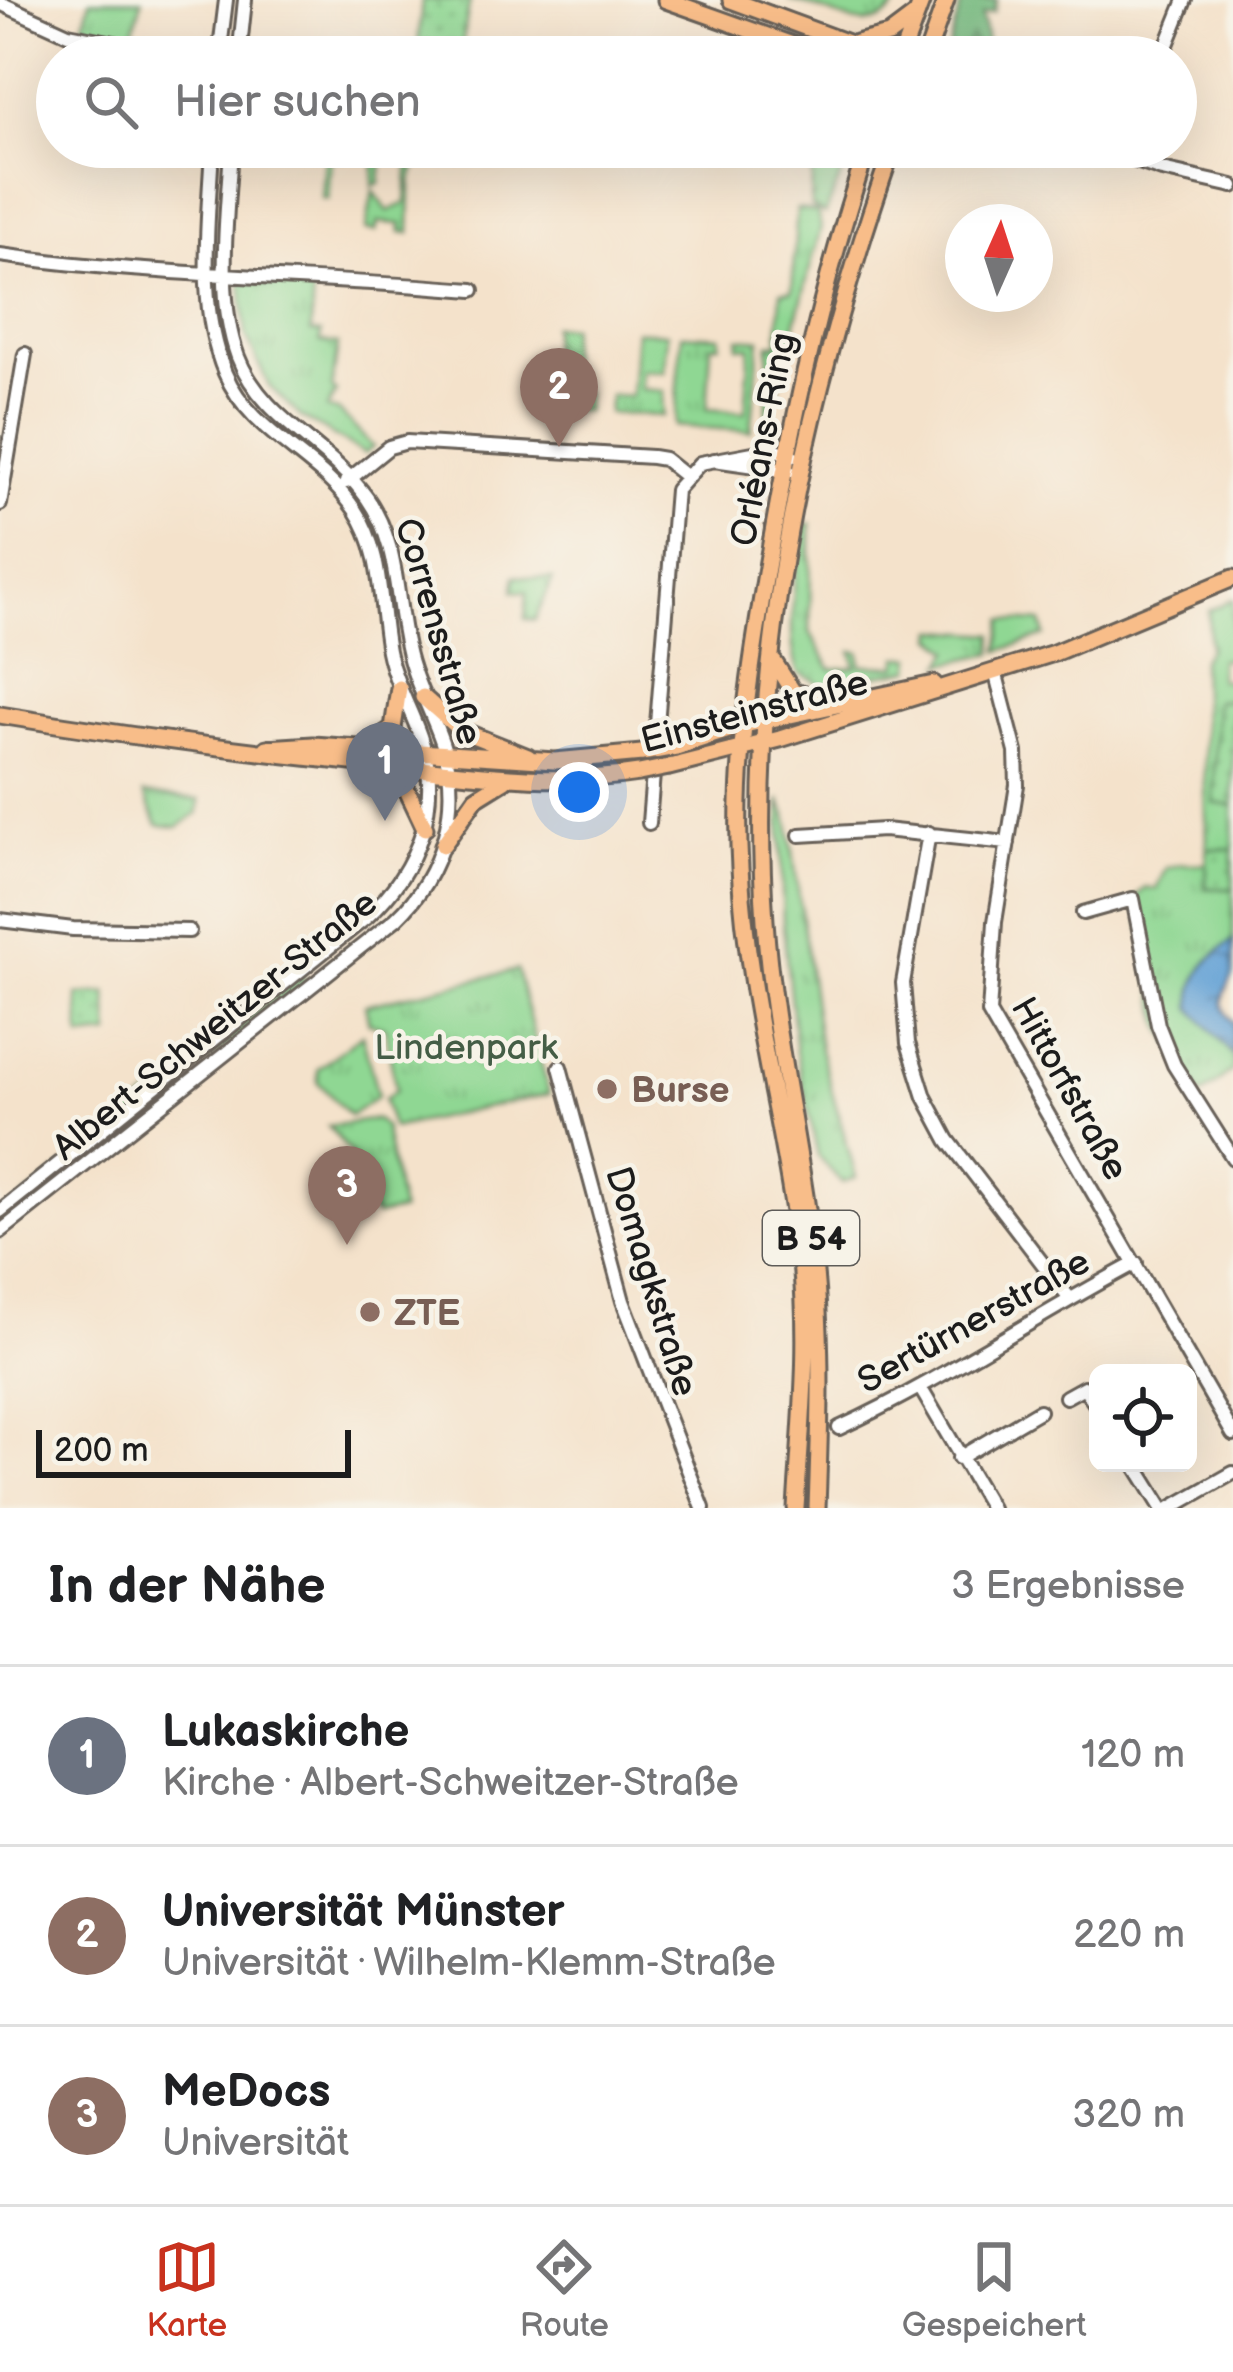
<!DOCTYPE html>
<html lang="de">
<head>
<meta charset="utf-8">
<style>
  body { margin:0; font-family:"Balsamiq Sans",sans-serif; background:#f2f2f2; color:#202124 }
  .controls { position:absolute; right:36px; bottom:36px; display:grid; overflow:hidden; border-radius:18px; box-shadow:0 12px 48px #0002 }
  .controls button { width:108px; height:108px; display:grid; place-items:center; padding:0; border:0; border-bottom:3px solid #e0e0e0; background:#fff; color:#202124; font:60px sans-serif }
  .compass { position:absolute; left:945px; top:204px; width:108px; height:108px; border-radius:50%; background:#fff; box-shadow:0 12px 48px #0002; rotate:3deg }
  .scale { position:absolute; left:36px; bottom:30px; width:315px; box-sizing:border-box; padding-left:12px; border:6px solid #1c1c1c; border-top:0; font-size:33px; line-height:42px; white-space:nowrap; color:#1c1c1c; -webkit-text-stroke:9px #f7f3e8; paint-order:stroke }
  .you { position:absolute; left:579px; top:792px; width:42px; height:42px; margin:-30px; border:9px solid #fff; border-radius:50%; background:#1a73e8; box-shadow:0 0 0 18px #1a73e833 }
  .badge { display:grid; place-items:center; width:78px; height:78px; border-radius:50%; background:#c8321e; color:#fff; font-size:39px; font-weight:700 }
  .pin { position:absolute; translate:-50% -99px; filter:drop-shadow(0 3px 6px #0008) }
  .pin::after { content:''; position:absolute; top:63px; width:42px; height:36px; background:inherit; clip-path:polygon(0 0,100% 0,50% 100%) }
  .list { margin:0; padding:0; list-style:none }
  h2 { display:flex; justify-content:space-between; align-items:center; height:156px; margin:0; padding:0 48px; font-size:51px }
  h2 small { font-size:39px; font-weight:400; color:#757577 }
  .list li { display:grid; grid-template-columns:78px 1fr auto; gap:36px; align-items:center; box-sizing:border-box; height:180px; padding:0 48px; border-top:3px solid #e0e0e0 }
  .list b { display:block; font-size:45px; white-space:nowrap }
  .list p { margin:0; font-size:39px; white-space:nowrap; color:#757577 }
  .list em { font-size:39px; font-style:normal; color:#757577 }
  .icon { flex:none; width:66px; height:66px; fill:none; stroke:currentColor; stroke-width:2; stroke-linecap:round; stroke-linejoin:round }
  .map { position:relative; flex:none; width:1233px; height:1508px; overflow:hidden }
  .search { position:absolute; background:#fff; box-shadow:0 12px 48px #0002; left:36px; right:36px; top:36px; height:132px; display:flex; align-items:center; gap:30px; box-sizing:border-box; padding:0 42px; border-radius:66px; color:#757577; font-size:45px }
  .sheet { height:696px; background:#fff }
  nav { display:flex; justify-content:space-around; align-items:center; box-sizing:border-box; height:168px; border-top:3px solid #e0e0e0; background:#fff; font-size:33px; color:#757577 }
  nav a { display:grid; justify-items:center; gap:6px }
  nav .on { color:#c8321e }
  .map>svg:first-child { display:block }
  .grass { fill:url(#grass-tufts); stroke:#567a58; stroke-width:3 }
  .forest { fill:url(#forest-firs); stroke:#486a4c; stroke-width:3 }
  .garden { fill:url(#garden-dots); stroke:#567a58; stroke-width:3 }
  .water { fill:url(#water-ripples); stroke:#405e78; stroke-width:3 }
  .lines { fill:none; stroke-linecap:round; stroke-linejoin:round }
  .minor-casing { stroke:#686159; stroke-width:18 }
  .major-casing { stroke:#686159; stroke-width:21 }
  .minor { stroke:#fff; stroke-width:12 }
  .major { stroke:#f8bd89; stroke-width:15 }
  .major-bridge-casing { stroke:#686159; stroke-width:21; stroke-linecap:butt }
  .major-bridge { stroke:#f8bd89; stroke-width:15 }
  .education-dot { fill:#8d6e63; stroke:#f7f3e8; stroke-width:4.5 }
  .labels { text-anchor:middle; stroke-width:9; stroke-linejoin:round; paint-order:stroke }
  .shield { fill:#f7f3e8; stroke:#5e5c59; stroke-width:3 }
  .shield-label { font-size:33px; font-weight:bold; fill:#1c1c1c }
  .street-label { font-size:36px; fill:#1c1c1c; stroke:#f7f3e8 }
  .park-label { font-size:36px; fill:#445d46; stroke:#f7f3e8 }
  .education-label { font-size:36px; font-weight:bold; fill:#785e54; stroke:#f7f3e8; text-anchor:start }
</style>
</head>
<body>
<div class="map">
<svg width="1233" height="1508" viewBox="0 0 1233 1508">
  <defs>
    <pattern id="grass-tufts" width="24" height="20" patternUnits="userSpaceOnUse" patternTransform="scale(3)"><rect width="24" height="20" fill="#8fd793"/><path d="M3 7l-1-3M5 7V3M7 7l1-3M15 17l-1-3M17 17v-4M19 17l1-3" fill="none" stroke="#7bb87e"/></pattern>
    <pattern id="forest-firs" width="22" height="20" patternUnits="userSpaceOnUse" patternTransform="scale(3)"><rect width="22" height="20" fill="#73b87d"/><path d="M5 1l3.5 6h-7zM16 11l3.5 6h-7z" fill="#5e9566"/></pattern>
    <pattern id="garden-dots" width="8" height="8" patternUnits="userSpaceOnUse" patternTransform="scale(3)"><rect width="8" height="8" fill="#8fd793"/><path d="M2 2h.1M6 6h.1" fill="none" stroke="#7bb87e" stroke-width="1.8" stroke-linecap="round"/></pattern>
    <pattern id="water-ripples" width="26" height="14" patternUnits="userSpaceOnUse" patternTransform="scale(3)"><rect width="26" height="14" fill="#64a1d5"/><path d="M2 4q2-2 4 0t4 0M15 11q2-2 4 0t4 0" fill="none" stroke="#5282ac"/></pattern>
  </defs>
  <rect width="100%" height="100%" fill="#f7f3e8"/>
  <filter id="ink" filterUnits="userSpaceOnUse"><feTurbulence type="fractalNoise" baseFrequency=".00833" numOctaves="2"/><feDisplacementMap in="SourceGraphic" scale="24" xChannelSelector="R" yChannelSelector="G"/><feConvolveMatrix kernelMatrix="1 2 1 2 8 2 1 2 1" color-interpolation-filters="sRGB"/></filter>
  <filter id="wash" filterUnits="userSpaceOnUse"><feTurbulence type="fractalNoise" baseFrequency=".004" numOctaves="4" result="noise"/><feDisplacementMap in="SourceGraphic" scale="48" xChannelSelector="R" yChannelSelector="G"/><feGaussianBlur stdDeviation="2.7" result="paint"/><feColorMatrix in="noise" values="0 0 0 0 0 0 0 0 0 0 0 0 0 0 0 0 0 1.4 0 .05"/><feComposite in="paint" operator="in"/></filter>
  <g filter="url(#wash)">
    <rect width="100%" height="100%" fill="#f4e2cb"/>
    <path class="grass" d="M90,0H142L132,36L83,26Z
      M788,0H900C875,47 833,8 788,0Z
      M326,147H383L380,183L373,185L374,161L345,153L344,159L331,157L328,199L322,198Z
      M834,151L849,156L825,214L811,206L813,155Z
      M409,158L419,159L411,182L410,233L401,232L400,224L378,222L376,231L366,230L373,190L388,211L406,203Z
      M797,209L817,212L821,227L766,435L769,344H778L781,292L792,291Z
      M241,281L313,285L311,332L321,333L320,342L338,344L332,388L336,392L327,408L340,412L373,447L365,454L301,417L269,386L246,336Z
      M552,326L570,327L565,391L586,393L585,411L547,408Z
      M636,331L667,333L665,372L642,370L641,389L664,391L663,416L608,413L610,395L631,396Z
      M682,334L720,336V344L711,345L707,409L745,412L750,347L738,346L739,338L760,339L751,431L675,426Z
      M803,524H811L810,632L831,669L856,667L852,651L860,652L861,665L897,666L899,657H913L912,669L823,685L799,673C784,640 797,560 803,524Z
      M515,576L553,579L535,620L525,619L527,592L514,591Z
      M1233,599V659H1219V680H1233V700L1217,701L1215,803L1233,806V849H1207L1201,660L1209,648V611Z
      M1004,620L1041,622L1045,636L999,651Z
      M936,630L994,634L993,653L943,664L951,650L935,637Z
      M144,794L200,800L198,813L178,827L158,825Z
      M780,799L789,823L820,1049L856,1177L842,1183L818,1156L796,1052L783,926Z
      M1182,864H1207V888L1233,889V940C1206,959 1192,975 1192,1007L1233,1056V1070L1201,1096L1161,1025L1136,897L1145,888L1156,889L1166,868Z
      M517,970L549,1094L392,1128L384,1099L396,1090L385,1028L369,1023L365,1005Z
      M301,975L307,982L0,1228L24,1198Z
      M362,1034L378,1096L350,1116L318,1082V1069Z
      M376,1119L384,1126L401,1211L376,1216L335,1169L352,1155L328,1126Z"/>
    <path class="forest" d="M962,0H997L994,12L982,15L990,57L947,55Z"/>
    <path class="garden" d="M422,0H470L460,57H417Z
      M1233,700V806L1214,803L1216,701Z
      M1207,849H1233V889L1206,888Z
      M107,993L110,1035L81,1038L78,995Z"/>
    <path class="water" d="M1233,940C1233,949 1233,965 1233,974C1226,994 1215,1000 1233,1022V1056L1192,1008C1192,975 1207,959 1233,940Z"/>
  </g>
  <g filter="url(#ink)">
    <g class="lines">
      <g class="minor-casing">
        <path id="minor" d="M0,3L68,34L186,57
          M219,57L226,0
          M239,57L245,0
          M1162,57L1185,0
          M569,147H718
          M1096,147L1162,170L1233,186
          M0,255C157,277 315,277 473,290
          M714,460L789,471
          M346,482L389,447L407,442L652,457L664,459L684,475
          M0,504L25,354
          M995,671L1016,752L1017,785L995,922L989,1013L1233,1434
          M649,823L676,490L700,463L774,449L792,456
          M929,833L903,983L908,1043L925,1097L948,1140L1069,1298
          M800,835L884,830L1008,843
          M1083,913L1133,899L1158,1025L1174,1065L1233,1158
          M0,920L73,929L189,931
          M560,1067L623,1301L703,1508
          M0,1211L368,916C418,870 444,803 420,736C410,707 394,681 388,651C379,603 383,552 355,510C319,456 251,435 225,373C196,305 209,219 212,147
          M0,1232L396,919C443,875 463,804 442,742C431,710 414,681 407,647C395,595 399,544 367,498C330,445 262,420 238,357C215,295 228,212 231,147
          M921,1389L991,1508
          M1066,1397L1084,1387L1098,1408
          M839,1428C943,1380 1035,1316 1136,1263
          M959,1458L1039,1411
          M1134,1463L1162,1508
          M1171,1508L1233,1473"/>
      </g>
      <g class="major-casing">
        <path id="major" d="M666,0L826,57
          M731,0L886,57
          M856,43L889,35L917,14
          M901,57L922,0
          M926,57L946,0
          M774,662L793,692L827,701
          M423,697L460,730L528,757
          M0,715C137,738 273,755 410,768C487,776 562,785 639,773
          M371,744L393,728L399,688
          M676,747L744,725L934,684
          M267,748L313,745L555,761L642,753
          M669,767L780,739L1054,653L1233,578
          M374,768L407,790L425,828
          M443,845L476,798L505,780
          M796,1508C801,1426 810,1345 801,1263C786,1131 747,1002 740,868C734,771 749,675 765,579C789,433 820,288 868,147
          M817,1508C820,1426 823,1345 814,1263C802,1149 773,1037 765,921C746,658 807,394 893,147"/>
      </g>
      <use href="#minor" class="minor"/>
      <use href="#major" class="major"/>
      <g class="major-bridge-casing">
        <path id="major-bridge" d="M642,753L676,747
          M639,773L669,767"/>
      </g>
      <use href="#major-bridge" class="major-bridge"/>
    </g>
  </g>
  <g class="education-dot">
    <circle cx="607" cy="1089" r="12"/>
    <circle cx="370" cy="1312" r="12"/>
  </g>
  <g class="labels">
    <rect class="shield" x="763" y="1211" width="96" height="54" rx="9"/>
    <g class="shield-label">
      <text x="811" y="1250">B 54</text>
    </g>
    <g class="street-label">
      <text transform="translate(762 439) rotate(-79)" y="13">Orléans-Ring</text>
      <text transform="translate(440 631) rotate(74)" y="13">Corrensstraße</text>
      <text transform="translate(754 710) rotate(-15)" y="13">Einsteinstraße</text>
      <text transform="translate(214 1024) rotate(-39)" y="13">Albert-Schweitzer-Straße</text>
      <text transform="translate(1071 1088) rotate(61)" y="13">Hittorfstraße</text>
      <text transform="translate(653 1281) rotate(73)" y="13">Domagkstraße</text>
      <text transform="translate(973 1320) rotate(-29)" y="13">Sertürnerstraße</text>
    </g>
    <g class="park-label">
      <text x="466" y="1059">Lindenpark</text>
    </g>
    <g class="education-label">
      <text x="631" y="1102">Burse</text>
      <text x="394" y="1325">ZTE</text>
    </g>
  </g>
</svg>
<div class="controls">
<button><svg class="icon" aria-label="locate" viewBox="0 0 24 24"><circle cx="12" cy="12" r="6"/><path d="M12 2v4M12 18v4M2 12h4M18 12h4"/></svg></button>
</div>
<svg class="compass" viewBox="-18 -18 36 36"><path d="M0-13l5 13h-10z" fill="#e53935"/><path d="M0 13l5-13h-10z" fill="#757577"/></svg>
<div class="scale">200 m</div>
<div class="you"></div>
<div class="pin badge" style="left:385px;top:821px;background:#6b7280">1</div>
<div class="pin badge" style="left:559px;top:447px;background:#8d6e63">2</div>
<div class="pin badge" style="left:347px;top:1245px;background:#8d6e63">3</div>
<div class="search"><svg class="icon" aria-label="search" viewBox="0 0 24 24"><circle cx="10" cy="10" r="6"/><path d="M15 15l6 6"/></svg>Hier suchen</div>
</div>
<section class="sheet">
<h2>In der Nähe<small>3 Ergebnisse</small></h2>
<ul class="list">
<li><span class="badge" style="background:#6b7280">1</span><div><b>Lukaskirche</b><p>Kirche · Albert-Schweitzer-Straße</p></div><em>120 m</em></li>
<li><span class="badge" style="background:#8d6e63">2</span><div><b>Universität Münster</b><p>Universität · Wilhelm-Klemm-Straße</p></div><em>220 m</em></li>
<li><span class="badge" style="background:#8d6e63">3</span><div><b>MeDocs</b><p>Universität</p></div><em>320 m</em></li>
</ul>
</section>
<nav>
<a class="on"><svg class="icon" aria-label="map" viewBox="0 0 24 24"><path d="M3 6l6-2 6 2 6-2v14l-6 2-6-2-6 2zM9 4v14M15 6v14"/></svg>Karte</a>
<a><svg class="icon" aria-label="directions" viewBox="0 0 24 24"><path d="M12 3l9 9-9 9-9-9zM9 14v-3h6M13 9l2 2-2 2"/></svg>Route</a>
<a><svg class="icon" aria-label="saved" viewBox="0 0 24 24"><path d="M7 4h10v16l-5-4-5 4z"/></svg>Gespeichert</a>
</nav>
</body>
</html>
